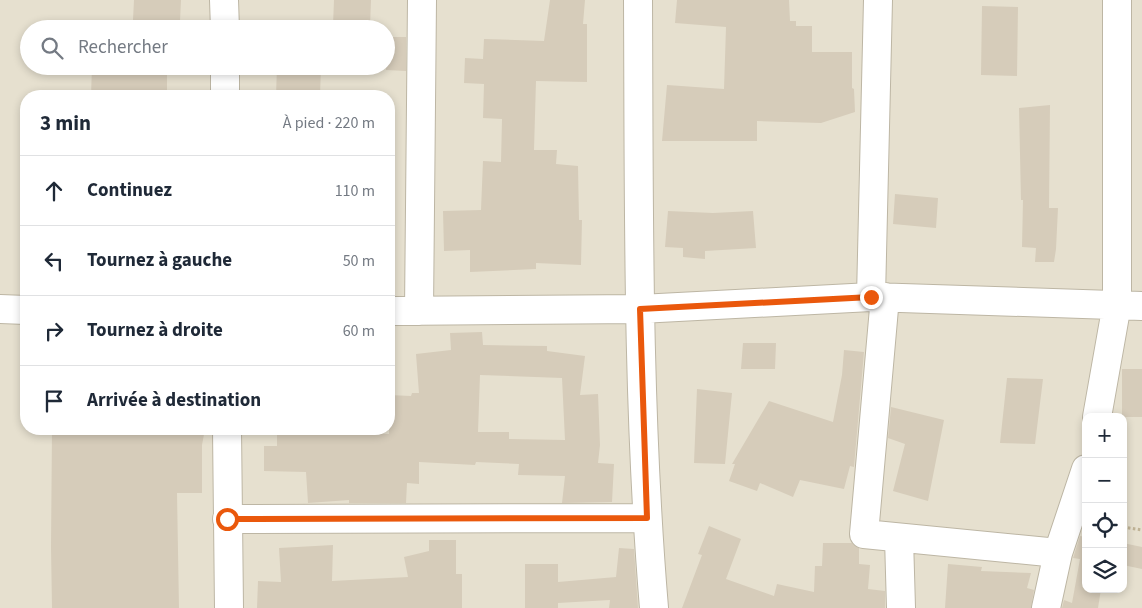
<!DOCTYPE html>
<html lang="fr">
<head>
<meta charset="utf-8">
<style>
  body { margin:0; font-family:"Source Sans 3",sans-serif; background:#f2f2f3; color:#1f2937 }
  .controls { position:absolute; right:15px; bottom:15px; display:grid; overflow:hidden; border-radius:10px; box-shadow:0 2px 8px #0003 }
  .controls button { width:45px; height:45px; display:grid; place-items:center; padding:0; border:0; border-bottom:1px solid #e0e1e3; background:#fff; color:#1f2937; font:25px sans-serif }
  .stop { position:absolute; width:15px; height:15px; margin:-11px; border:4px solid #ea580c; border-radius:50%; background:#fff }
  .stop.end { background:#ea580c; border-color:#fff; box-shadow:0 1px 5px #0008 }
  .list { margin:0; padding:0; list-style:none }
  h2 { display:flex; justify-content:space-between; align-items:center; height:65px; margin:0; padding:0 20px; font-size:21px }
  h2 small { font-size:16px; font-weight:400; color:#747a83 }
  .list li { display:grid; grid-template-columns:32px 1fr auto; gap:15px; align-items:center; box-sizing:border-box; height:70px; padding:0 20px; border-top:1px solid #e0e1e3 }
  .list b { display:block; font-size:19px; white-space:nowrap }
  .list em { font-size:16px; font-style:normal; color:#747a83 }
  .icon { flex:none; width:28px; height:28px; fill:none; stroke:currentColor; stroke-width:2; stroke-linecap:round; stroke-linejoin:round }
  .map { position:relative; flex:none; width:1142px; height:608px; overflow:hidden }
  .search { position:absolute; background:#fff; box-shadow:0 2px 8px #0003; left:20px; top:20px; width:375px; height:55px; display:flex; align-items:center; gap:12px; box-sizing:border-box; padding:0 18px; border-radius:28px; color:#747a83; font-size:19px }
  .panel { position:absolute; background:#fff; box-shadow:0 2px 8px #0003; left:20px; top:90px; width:375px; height:345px; border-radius:20px }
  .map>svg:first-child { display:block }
  .residential { fill:#e6e0cf; fill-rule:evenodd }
  .building { fill:#d6ccba; fill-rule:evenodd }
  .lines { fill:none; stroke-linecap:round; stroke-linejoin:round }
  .minor-casing { stroke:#bdb6a4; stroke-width:30 }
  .path { stroke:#bfb295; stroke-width:3; stroke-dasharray:2.5 2.5; stroke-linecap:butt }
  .minor { stroke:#fff; stroke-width:28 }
  .route { stroke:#ea580c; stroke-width:6 }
</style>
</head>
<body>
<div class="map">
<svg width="1142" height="608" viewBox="0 0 1142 608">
  <rect width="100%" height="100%" fill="#f2ede1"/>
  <path class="residential" d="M0,0H1142V608H0ZM29,29H386V66H29ZM26,96H389V429H26ZM1086,417H1123V589H1086Z"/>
  <path class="building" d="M134,0H181L180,21L133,20Z
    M334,0H371L370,26L333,25Z
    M550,0H585L583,24H587V82L536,81L534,150H557L556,164L578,166L579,220H582L581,265L536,263V269L470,272V250L444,251L443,211L481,210L483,161L501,162L502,119L483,118L484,84L464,83L465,58L483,59L484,39L544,41Z
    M677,0H789L790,21H796V26H812V52H852V88L854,89L855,112L821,123L757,121V141H662L667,85L724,89L726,27L675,23Z
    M982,6L1018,7L1017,76L981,75Z
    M386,37H406V71L386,70Z
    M92,66H167V96H91Z
    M277,66H321L320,96H276Z
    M1050,105L1049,208H1058L1056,249L1054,262H1035L1036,248L1022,247L1023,200H1021L1019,108Z
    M895,194L938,198L936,228L893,224Z
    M668,211L713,213L753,211L756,248L705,251V259L683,257V248L665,247Z
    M482,332L483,345L547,346V351L585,356L580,395L598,394L600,445L598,463L614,464L612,502L562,503L565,476L518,475L519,464L476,462L475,465L419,462V484L407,483L406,503H349V500L308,503L306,472L264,471V446H277V432L389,434V395L411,396L412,393H419L416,354L451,350L450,333ZM480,375L562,378L565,440L509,439V432H478Z
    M743,343H776L775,369H741Z
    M844,350L864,352L854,467L850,466L844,489L800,480L793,497L760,483L757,491L729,481L735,464H732L769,401L833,422L842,375Z
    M1122,369H1142V417H1122Z
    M1007,378L1043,379L1035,444L1000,443Z
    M697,389L732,393L725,464L694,463Z
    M891,407L944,420L928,501L893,491L905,444L888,438Z
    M52,429H205L202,445V493H177L179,608H52L51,547Z
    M709,526L741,539L726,579L774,596L777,584L814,592L815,566H822L823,543H852L859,548V564L870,565L868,589L885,591V608H682L702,555L698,554Z
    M1080,536L1086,537V589H1101L1098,608H1062L1064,600L1072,603L1080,559L1073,558Z
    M429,540H456V574H462V608H257L258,581L281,582L279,548L333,545L332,581L408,577L404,557L429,551Z
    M1123,543L1142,547V569L1123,565Z
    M619,548L634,549L638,608H609L610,600L558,603V608H525V564H558V582L616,577Z
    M948,564L982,567L981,571L1031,573L1027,588L1034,590L1031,608H945Z"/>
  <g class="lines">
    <g class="minor-casing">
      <path id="minor" d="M224,0L225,29
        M638,0C639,203 637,406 654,608
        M225,66V96
        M871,297L878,0
        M885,297L864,534L1058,553
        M0,309L26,310
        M389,311L640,309L871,297L1142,306
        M419,311L422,0
        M1097,417L1117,304V0
        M227,429L229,608
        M227,519L647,518
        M899,538L901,608
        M1046,608L1058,553L1086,469"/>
    </g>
    <path class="path" d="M1123,527L1142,530"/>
    <use href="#minor" class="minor"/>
  </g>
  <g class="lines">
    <path class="route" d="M227,519L647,518L640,309L871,297"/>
  </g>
</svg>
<div class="controls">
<button>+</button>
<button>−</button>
<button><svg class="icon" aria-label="locate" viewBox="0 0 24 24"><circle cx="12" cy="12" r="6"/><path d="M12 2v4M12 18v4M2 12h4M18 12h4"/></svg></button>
<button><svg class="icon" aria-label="layers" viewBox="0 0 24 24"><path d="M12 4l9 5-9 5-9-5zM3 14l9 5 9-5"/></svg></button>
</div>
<div class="stop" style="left:227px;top:519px"></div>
<div class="stop end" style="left:871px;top:297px"></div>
<div class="search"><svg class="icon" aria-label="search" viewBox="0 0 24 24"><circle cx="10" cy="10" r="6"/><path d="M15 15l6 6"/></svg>Rechercher</div>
<section class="panel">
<h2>3 min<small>À pied · 220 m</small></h2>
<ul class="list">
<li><svg class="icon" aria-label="ahead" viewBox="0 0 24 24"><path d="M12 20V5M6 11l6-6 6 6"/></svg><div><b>Continuez</b></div><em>110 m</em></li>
<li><svg class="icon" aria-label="left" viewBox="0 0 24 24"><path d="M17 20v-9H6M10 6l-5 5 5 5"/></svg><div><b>Tournez à gauche</b></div><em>50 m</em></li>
<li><svg class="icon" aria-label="right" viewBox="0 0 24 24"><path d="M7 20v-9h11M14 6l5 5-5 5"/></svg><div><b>Tournez à droite</b></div><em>60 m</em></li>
<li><svg class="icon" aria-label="arrive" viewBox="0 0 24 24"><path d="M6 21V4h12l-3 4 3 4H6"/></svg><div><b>Arrivée à destination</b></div></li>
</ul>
</section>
</div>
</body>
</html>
